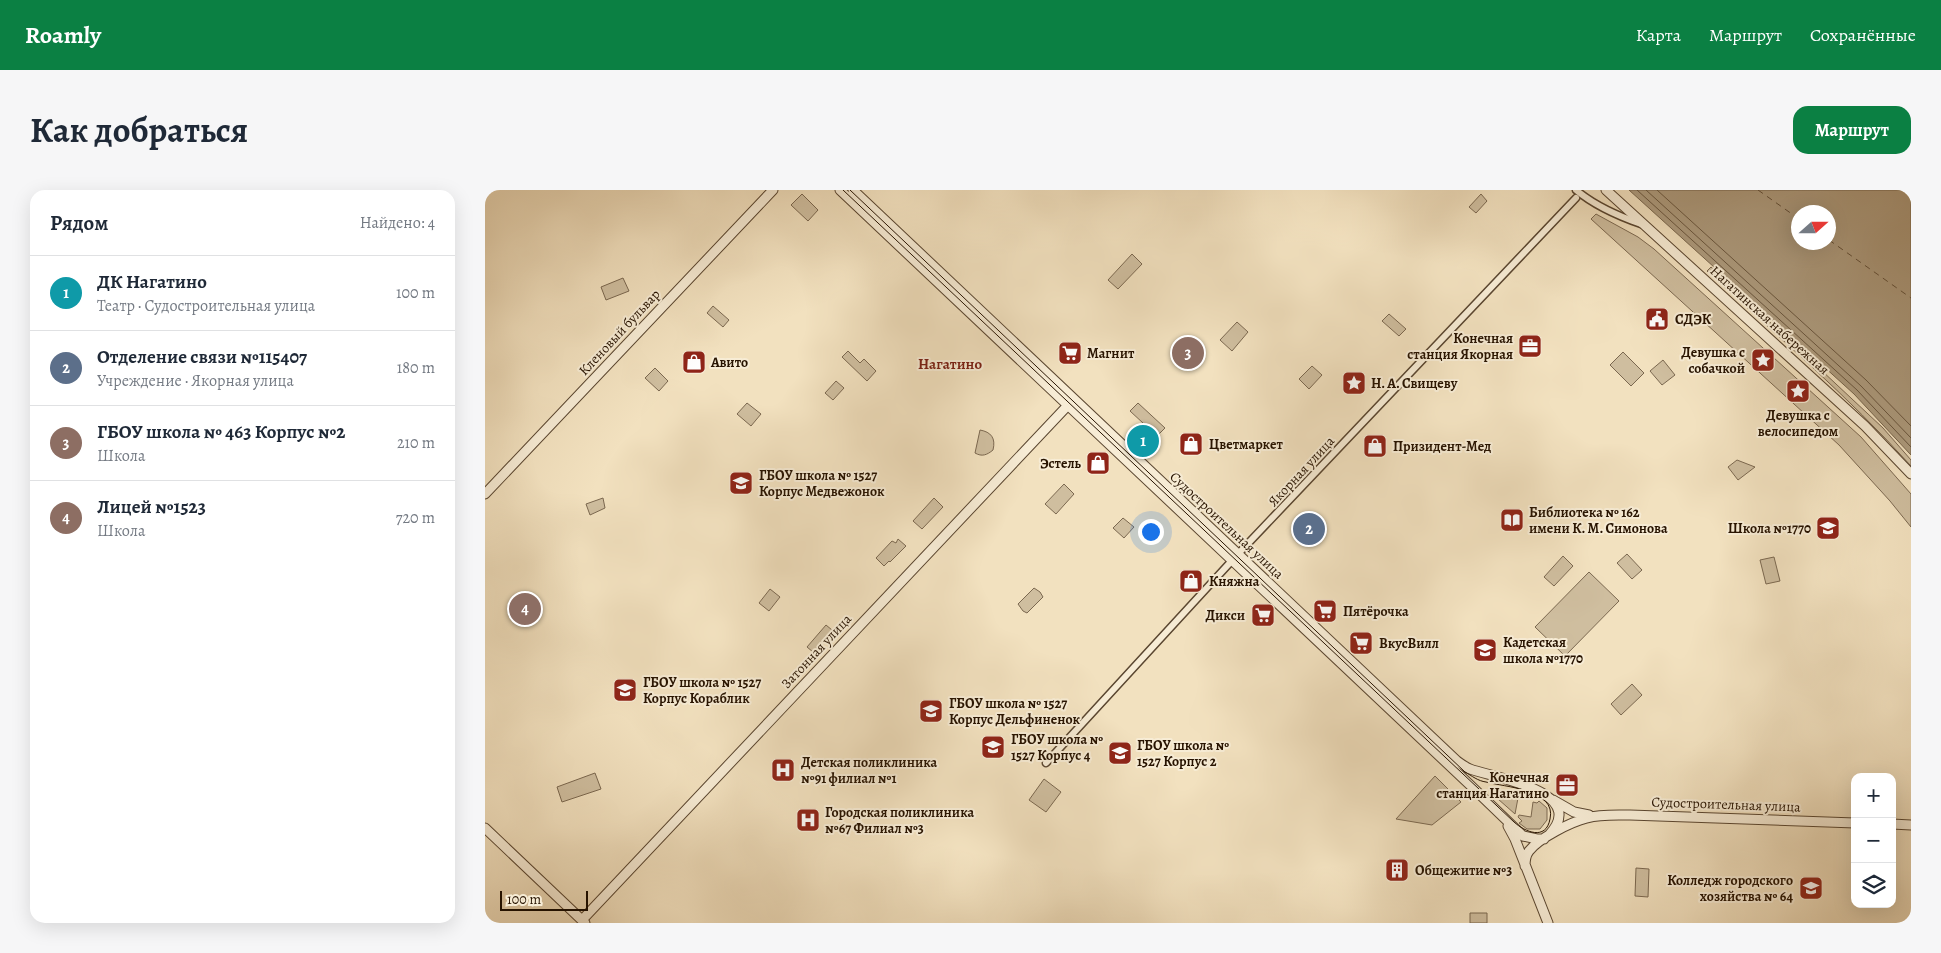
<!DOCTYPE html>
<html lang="ru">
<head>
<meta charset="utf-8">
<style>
  body { margin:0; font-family:Alegreya,serif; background:#f6f6f7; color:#1f2937 }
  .controls { position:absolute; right:15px; bottom:15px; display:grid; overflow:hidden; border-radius:10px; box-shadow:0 5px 20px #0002 }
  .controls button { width:45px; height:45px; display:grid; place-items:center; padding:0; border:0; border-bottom:1px solid #e0e1e3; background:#fff; color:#1f2937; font:25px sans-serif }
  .compass { position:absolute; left:1306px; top:15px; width:45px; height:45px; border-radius:50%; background:#fff; box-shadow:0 5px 20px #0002; rotate:69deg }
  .scale { position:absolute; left:15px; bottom:12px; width:88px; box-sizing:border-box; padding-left:5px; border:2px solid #271300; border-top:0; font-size:14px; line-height:18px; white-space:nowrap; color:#271300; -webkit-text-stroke:4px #f7ecd5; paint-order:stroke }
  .you { position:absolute; left:665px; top:341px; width:18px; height:18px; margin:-12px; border:4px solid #fff; border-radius:50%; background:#1a73e8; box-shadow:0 0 0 8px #1a73e833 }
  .badge { display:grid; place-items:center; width:32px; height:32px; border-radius:50%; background:#0b8043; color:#fff; font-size:16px; font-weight:700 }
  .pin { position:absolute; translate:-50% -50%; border:2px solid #fff; box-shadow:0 1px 5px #0006 }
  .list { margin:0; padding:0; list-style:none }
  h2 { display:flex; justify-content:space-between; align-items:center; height:65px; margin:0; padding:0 20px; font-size:21px }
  h2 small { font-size:16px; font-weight:400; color:#747a83 }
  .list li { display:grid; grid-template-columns:32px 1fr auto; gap:15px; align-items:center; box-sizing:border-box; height:75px; padding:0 20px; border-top:1px solid #e0e1e3 }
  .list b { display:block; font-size:19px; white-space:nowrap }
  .list p { margin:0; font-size:16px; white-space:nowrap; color:#747a83 }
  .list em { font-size:16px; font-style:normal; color:#747a83 }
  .icon { flex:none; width:28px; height:28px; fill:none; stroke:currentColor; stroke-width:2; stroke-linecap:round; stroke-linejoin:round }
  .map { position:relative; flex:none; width:1426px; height:733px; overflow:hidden; border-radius:15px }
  header { display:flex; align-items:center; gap:30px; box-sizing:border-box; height:70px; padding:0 25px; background:#0b8043; color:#fff }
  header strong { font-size:24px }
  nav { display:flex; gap:28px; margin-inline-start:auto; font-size:18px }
  .intro { display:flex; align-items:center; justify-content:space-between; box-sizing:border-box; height:120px; padding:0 30px }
  h1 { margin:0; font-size:35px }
  .button { padding:12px 22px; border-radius:15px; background:#0b8043; color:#fff; font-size:18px; font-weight:700 }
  main { display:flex; gap:30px; padding:0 30px }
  aside { flex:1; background:#fff; border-radius:15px; box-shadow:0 5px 20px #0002 }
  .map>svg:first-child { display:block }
  .green { fill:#cfbe9f; stroke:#7b6850 }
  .water { fill:#ad9b7e; stroke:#77654c; fill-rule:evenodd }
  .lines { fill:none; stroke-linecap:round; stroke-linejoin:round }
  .shore { stroke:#6a573f; stroke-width:1 }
  .ferry { stroke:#635039; stroke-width:1; stroke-dasharray:6 5; stroke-linecap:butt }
  .minor-casing { stroke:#5a4630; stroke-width:9 }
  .tertiary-casing { stroke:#5a4630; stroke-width:11 }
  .minor { stroke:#f7ecd5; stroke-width:6 }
  .tertiary { stroke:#f7ecd5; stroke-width:9 }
  .tram { stroke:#271300; stroke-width:1 }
  .labels { text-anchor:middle; stroke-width:4; stroke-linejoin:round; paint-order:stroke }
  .poi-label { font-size:14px; font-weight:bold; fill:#271300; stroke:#f7ecd5; text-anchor:start }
  .street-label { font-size:14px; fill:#271300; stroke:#f7ecd5 }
  .neighbourhood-label { font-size:15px; font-weight:bold; fill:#7a1f14; stroke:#f7ecd5 }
</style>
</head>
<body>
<header>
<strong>Roamly</strong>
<nav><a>Карта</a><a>Маршрут</a><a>Сохранённые</a></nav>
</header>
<div class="intro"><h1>Как добраться</h1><a class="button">Маршрут</a></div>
<main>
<aside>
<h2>Рядом<small>Найдено: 4</small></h2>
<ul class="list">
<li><span class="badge" style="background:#0f9aa8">1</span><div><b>ДК Нагатино</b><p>Театр · Судостроительная улица</p></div><em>100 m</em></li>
<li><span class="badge" style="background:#5c6f8a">2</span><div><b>Отделение связи №115407</b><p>Учреждение · Якорная улица</p></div><em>180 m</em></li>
<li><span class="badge" style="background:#8d6e63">3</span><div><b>ГБОУ школа № 463 Корпус №2</b><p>Школа</p></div><em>210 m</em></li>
<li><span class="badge" style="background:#8d6e63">4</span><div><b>Лицей №1523</b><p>Школа</p></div><em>720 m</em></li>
</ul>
</aside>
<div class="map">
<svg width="1426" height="733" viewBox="0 0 1426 733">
  <rect width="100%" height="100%" fill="#f2e1bf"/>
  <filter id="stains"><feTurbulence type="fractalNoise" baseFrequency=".004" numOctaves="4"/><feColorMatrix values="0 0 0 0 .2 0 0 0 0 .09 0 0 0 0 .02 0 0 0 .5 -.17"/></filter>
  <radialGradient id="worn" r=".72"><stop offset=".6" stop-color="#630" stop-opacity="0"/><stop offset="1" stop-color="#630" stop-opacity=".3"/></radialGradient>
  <path class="green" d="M317,4L333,20L323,31L306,15Z
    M996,4L1002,11L991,23L984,17Z
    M1111,24L1153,47L1169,59L1376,247L1426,304V337L1405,311L1354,255L1106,29Z
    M647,64L657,74L633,99L623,90Z
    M1226,77L1398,238L1426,270V276C1363,206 1291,145 1222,81Z
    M138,88L144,101L121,110L116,97Z
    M228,116L244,130L238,137L222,123Z
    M904,124L921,139L914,146L897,131Z
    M752,132L763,142L747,161L735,150Z
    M363,161L375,173L379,169L391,181L382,191L357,167Z
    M1138,162L1159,183L1146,196L1125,175Z
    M1178,170L1190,185L1177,195L1165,181Z
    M827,176L837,185L824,199L814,189Z
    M170,178L183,191L174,201L160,188Z
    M351,191L359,198L348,210L340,203Z
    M262,213L276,224L266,236L252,224Z
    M653,213L680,238L672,246L645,221Z
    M495,240C506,242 511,248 508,260C502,265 497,267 490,263Z
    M1252,270L1270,277L1253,290L1243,277Z
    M579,294L589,304L571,324L560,314Z
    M118,308L120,318L105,325L101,314Z
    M449,308L458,317L437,339L428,331Z
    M638,328L649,337L639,348L628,338Z
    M413,349L421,356L405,372L404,371L399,376L391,368L407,351L411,353Z
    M1142,364L1157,380L1147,389L1132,373Z
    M1078,366L1088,376L1069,396L1059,387Z
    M1289,367L1295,391L1281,394L1275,370Z
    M1104,382L1134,411L1080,466L1050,437Z
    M549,398L555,402L558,407L542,423L538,421L533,414Z
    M285,399L295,407L284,421L274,413Z
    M341,435L347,440L328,462L322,457Z
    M1147,494L1157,505L1136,525L1126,514Z
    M110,583L116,599L77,612L72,597Z
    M950,586L976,612L947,635L911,629Z
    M559,589L576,602L561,622L544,610Z
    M1007,602L1033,608L1030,624L1013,609L1006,606Z
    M1054,611L1062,618V630L1055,639H1042L1034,633L1037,631L1033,627L1034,625L1046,627L1048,612L1052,613Z
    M1151,678L1164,679L1163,707L1150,706Z
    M985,723H1002V733H985Z"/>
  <path class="water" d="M1144,0H1426V265L1369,204ZM1314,22H1344V52H1314Z"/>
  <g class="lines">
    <path class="shore" d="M1152,0L1372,200L1426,257
      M1161,0L1376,196L1426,248
      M1172,0L1381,190L1426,236"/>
    <path class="ferry" d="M1273,0L1314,29
      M1344,50L1426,108"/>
    <g class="minor-casing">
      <path id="minor" d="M1091,0C1110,16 1133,26 1156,34
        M561,573L753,364L1091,8"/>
    </g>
    <g class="tertiary-casing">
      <path id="tertiary" d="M355,0L984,594L1038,646L1052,649H1059
        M368,0L972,571C976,574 980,577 985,579C1009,588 1105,601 1064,645
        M1121,0L1380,236L1426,284
        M0,304L288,0
        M1068,610L1089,622L1104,625
        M1407,634L1426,635
        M1023,636L1030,649L1063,733
        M0,638L100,733
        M1040,676C1040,671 1040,666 1044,661C1054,648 1086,632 1102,628C1115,624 1131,625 1145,625L1370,633
        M97,730L586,212"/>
    </g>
    <use href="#minor" class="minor"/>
    <use href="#tertiary" class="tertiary"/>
    <path class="tram" d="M358,0L1029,632C1040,642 1061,651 1065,629C1072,599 1019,597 1001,592C993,591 987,586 980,582L365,0"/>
  </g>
  <defs>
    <g id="civic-square" transform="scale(1.25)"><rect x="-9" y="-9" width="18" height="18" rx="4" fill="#8f2418" stroke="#f7ecd5"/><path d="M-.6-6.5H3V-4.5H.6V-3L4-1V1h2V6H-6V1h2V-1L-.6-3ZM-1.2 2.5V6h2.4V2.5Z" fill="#fff"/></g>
    <g id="office-square" transform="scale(1.25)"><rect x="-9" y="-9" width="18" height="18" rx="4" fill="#8f2418" stroke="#f7ecd5"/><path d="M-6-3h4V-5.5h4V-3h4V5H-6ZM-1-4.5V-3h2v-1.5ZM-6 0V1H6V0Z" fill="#fff"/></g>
    <g id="supermarket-square" transform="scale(1.25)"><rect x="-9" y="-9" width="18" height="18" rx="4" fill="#8f2418" stroke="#f7ecd5"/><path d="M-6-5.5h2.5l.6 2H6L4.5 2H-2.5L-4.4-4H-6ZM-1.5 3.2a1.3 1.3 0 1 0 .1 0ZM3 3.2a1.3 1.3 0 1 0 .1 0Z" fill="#fff"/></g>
    <g id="sight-square" transform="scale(1.25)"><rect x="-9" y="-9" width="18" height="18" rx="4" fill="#8f2418" stroke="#f7ecd5"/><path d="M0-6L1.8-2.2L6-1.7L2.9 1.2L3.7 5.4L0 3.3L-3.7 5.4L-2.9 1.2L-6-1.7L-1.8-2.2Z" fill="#fff"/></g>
    <g id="shop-square" transform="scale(1.25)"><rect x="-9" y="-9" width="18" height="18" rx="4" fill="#8f2418" stroke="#f7ecd5"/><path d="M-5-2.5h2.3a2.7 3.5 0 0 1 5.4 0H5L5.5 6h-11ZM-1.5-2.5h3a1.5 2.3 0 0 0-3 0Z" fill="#fff"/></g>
    <g id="school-square" transform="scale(1.25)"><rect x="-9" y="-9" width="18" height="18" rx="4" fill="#8f2418" stroke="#f7ecd5"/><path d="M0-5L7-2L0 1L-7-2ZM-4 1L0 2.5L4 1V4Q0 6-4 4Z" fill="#fff"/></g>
    <g id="library-square" transform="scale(1.25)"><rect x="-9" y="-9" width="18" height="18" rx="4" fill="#8f2418" stroke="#f7ecd5"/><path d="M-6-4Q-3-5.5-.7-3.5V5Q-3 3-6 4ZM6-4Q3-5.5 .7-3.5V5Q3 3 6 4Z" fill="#fff"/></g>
    <g id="hospital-square" transform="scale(1.25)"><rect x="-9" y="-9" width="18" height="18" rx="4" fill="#8f2418" stroke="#f7ecd5"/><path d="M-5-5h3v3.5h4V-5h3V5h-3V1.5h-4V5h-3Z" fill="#fff"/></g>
    <g id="building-square" transform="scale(1.25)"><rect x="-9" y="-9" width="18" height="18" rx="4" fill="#8f2418" stroke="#f7ecd5"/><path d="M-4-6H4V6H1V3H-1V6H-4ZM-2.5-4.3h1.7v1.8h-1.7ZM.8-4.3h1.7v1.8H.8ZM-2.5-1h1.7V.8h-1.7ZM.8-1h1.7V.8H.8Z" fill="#fff"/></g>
    <g id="university-square" transform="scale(1.25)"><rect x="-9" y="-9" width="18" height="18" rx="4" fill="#8f2418" stroke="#f7ecd5"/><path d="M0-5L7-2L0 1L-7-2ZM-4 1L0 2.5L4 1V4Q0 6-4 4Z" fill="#fff"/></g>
  </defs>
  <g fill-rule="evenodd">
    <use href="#civic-square" x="1172" y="129"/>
    <use href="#office-square" x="1045" y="156"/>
    <use href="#supermarket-square" x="585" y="163"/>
    <use href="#sight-square" x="1278" y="170"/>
    <use href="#shop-square" x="209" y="172"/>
    <use href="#sight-square" x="869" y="193"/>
    <use href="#sight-square" x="1313" y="201"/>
    <use href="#shop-square" x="706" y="254"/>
    <use href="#shop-square" x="890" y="256"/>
    <use href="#shop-square" x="613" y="273"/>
    <use href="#school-square" x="256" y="293"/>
    <use href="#library-square" x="1027" y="330"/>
    <use href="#school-square" x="1343" y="338"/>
    <use href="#shop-square" x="706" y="391"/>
    <use href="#supermarket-square" x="840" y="421"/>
    <use href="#supermarket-square" x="778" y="425"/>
    <use href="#supermarket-square" x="876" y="453"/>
    <use href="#school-square" x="1000" y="460"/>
    <use href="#school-square" x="140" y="500"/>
    <use href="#school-square" x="446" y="521"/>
    <use href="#school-square" x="508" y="557"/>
    <use href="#school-square" x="635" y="563"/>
    <use href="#hospital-square" x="298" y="580"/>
    <use href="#office-square" x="1082" y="595"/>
    <use href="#hospital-square" x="323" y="630"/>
    <use href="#building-square" x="912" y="680"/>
    <use href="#university-square" x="1326" y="698"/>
  </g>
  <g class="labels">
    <g class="poi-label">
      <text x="1190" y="134">СДЭК</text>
      <text x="1028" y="153" text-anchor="end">Конечная<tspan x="1028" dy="16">станция Якорная</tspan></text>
      <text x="1260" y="167" text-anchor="end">Девушка с<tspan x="1260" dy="16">собачкой</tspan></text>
      <text x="602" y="168">Магнит</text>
      <text x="226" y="177">Авито</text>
      <text x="886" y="198">Н. А. Свищеву</text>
      <text x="1313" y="230" text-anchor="middle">Девушка с<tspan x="1313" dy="16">велосипедом</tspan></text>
      <text x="724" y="259">Цветмаркет</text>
      <text x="908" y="261">Призидент-Мед</text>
      <text x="596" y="278" text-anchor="end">Эстель</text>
      <text x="274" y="290">ГБОУ школа № 1527<tspan x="274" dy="16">Корпус Медвежонок</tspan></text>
      <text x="1044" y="327">Библиотека № 162<tspan x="1044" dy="16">имени К. М. Симонова</tspan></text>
      <text x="1326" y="343" text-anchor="end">Школа №1770</text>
      <text x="724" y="396">Княжна</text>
      <text x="858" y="426">Пятёрочка</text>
      <text x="760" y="430" text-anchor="end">Дикси</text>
      <text x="1018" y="457">Кадетская<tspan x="1018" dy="16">школа №1770</tspan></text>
      <text x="894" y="458">ВкусВилл</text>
      <text x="158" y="497">ГБОУ школа № 1527<tspan x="158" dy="16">Корпус Кораблик</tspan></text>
      <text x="464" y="518">ГБОУ школа № 1527<tspan x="464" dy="16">Корпус Дельфиненок</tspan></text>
      <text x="526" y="554">ГБОУ школа №<tspan x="526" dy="16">1527 Корпус 4</tspan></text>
      <text x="652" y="560">ГБОУ школа №<tspan x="652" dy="16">1527 Корпус 2</tspan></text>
      <text x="316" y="577">Детская поликлиника<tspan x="316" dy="16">№91 филиал №1</tspan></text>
      <text x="1064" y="592" text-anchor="end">Конечная<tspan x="1064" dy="16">станция Нагатино</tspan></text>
      <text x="340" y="627">Городская поликлиника<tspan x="340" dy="16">№67 Филиал №3</tspan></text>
      <text x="930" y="685">Общежитие №3</text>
      <text x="1308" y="695" text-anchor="end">Колледж городского<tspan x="1308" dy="16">хозяйства № 64</tspan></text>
    </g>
    <g class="street-label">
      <text transform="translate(1285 130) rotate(42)" y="5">Нагатинская набережная</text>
      <text transform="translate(134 142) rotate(-47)" y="5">Кленовый бульвар</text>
      <text transform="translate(816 281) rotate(-47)" y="5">Якорная улица</text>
      <text transform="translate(742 335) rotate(43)" y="5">Судостроительная улица</text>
      <text transform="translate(331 461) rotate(-47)" y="5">Затонная улица</text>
      <text transform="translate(1241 614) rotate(2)" y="5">Судостроительная улица</text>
    </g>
    <g class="neighbourhood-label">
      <text x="465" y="179">Нагатино</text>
    </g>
  </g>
  <rect width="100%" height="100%" filter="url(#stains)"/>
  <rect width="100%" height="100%" fill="url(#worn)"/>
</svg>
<div class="controls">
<button>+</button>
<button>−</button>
<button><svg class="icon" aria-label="layers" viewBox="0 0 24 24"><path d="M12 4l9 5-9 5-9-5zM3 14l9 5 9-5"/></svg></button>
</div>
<svg class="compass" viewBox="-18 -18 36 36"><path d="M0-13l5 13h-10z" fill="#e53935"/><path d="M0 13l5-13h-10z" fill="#747a83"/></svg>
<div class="scale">100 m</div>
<div class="you"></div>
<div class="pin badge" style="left:658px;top:251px;background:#0f9aa8">1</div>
<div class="pin badge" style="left:824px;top:339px;background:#5c6f8a">2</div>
<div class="pin badge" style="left:703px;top:163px;background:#8d6e63">3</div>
<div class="pin badge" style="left:40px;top:419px;background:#8d6e63">4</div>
</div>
</main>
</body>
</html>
